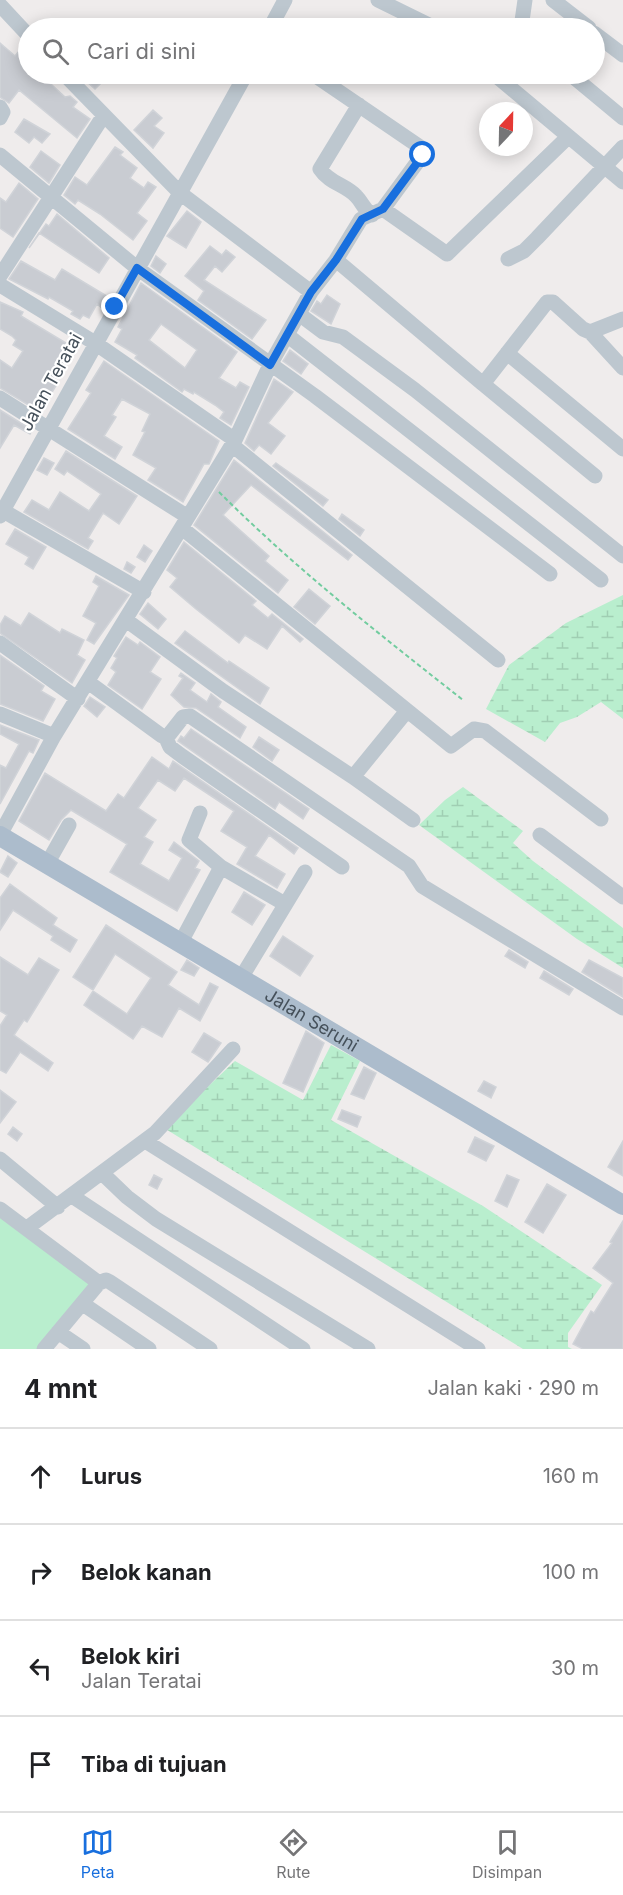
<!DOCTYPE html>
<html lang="id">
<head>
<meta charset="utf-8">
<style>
  body { margin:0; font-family:Inter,sans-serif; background:#f2f2f2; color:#202124 }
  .compass { position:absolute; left:479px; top:102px; width:54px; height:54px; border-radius:50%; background:#fff; box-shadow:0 3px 15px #0003; rotate:22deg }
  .stop { position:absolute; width:18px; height:18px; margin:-14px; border:4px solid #186fde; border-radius:50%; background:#fff }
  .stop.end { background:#186fde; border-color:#fff; box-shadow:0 2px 6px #0008 }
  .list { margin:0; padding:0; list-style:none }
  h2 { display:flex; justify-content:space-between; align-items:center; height:78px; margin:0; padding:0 24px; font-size:26px }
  h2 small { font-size:20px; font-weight:400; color:#757577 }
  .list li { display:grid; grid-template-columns:39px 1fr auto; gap:18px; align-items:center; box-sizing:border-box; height:96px; padding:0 24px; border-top:2px solid #e0e0e0 }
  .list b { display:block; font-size:22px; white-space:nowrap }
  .list p { margin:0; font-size:20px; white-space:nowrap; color:#757577 }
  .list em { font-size:20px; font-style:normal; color:#757577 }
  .icon { flex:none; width:33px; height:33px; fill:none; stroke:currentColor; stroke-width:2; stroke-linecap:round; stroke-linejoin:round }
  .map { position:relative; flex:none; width:623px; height:1349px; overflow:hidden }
  .search { position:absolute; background:#fff; box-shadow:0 3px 15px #0003; left:18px; right:18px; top:18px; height:66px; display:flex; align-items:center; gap:15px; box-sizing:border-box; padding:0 21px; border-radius:33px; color:#757577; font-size:22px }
  .sheet { height:462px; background:#fff }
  nav { display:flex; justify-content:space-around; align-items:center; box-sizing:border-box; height:84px; border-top:2px solid #e0e0e0; background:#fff; font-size:16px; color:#757577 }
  nav a { display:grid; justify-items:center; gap:3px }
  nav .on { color:#186fde }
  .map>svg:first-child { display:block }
  .wetland { fill:url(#wetland-marsh) }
  .green { fill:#b9eece }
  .building { fill:#c9ccd2; stroke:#d0d3d8; stroke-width:1.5; fill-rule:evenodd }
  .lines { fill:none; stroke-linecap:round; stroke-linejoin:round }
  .path { stroke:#72cc9f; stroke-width:2; stroke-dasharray:4.5 3; stroke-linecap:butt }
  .minor { stroke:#bdc7cf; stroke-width:15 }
  .major { stroke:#acbccc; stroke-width:20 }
  .route { stroke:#186fde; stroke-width:8 }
  .labels { text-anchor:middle; stroke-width:4.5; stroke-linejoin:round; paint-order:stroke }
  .street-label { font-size:18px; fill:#45505a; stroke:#fff }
</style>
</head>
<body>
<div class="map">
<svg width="623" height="1349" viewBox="0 0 623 1349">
  <defs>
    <pattern id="wetland-marsh" width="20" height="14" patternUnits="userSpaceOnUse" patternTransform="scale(1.5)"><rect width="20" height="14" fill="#b9eece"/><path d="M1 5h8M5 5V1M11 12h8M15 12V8" fill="none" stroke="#a0ceb3"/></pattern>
  </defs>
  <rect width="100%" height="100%" fill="#efecec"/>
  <path class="wetland" d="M623,595V719L601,702L577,717L560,723L545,742L486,709L509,665L566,623Z
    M463,787L523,831L513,843L533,861L623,928V968L577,939L419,825L445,800Z
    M331,1045L360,1061L331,1120L483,1206L602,1285L568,1333V1347L572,1349H523L164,1128L235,1061L303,1100Z"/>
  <path class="green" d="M0,1217L95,1288L40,1349H0Z"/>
  <path class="building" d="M0,43L15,56L19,51L28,58V74H40L65,97L70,96L77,102L73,107L90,119L77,138L19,90L9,103L0,97Z
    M91,74H97L104,80L95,89L86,81Z
    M153,110L162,118L154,126L164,133L153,148L134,130Z
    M24,119L50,134L42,143L34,137L29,143L15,132Z
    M115,147L123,152L120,155L137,168L130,178L144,188L148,182L156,187L137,213L147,221L133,240L100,214L78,200L75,204L64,195L75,177L87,185Z
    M41,151L60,165L49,183L30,167Z
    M19,183L38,199L13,237L0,228V198L6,202Z
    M187,211L201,222L186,248L167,236Z
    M57,214L109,258L99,273L39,233L29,248L46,224L49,226Z
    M210,246L222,255L226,250L235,257L222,272L215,266L204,280L266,320L252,339L198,300L204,291L185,276Z
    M156,256L166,264L160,273L151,266Z
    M21,261L55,280L62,269L110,298L103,309L97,304L89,318L83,315L80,319L71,314L73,311L49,297L48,299L9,279Z
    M141,283L237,352L219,378L236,388L240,382L249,387L231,425L220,418L224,412L215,405L194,392L193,394L184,389L182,392L135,358L137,355L115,342L122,329L118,327ZM161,324L197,350L185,368L149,340Z
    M327,295L340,304L331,324L311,311L317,301L321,304Z
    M0,302L23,312L21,316L71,346L62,362L65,364L54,382L57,384L40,412L0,388V360L12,368L23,351L13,345L16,340L12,336L0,329Z
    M290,350L308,364L301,374L283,361Z
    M104,361L219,441L209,464H204L183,502L148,480L156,468L133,455L145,432L142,431L150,414L122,399L112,415L116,417L104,436L122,447L115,459L68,429L91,393L86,390Z
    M274,379L293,392L268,423L285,436L271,454L259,445L254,451L245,443Z
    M0,410L32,430L30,434L14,425L0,448Z
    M66,451L137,496L119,524L103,513L88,538L93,541L88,549L24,512L32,500L49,510L60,492L89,511L101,494L67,471L64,475L55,469Z
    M44,458L54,463L47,475L37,470Z
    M234,460L352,555L348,560L251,485L223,515L269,556L265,561L288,580L278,593L194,525Z
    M276,463L328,500L323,506L273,466Z
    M342,514L364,530L360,536L339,519Z
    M15,529L46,547L33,569L25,564L29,557L6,544Z
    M184,542L256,601L252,605L268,618L272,614L303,639L300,642L282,626L267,649L245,635L239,643L196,609L170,587L177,578L167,570Z
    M144,545L152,551L145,562L137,557Z
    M127,562L135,567L131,573L124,569Z
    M96,576L129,595L94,644L87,640L96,623L83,616L99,586L93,582Z
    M309,589L330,606L315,624L294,607Z
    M148,603L166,619L158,629L140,614Z
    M29,613L60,633L62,629L84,640L77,655L85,660L72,683L0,633V625L5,616L21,626Z
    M185,631L228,663L229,661L269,688L260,704L175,643Z
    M126,637L138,645L140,642L160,657L150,672L161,679L142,709L108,685L116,672L111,668L117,658L114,656Z
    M0,655L44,686L41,691L55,699L43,721L0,704Z
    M181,673L195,683L190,690L207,702L211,694L221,702L218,707L246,727L240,738L196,708L184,707L171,695L183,678L179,676Z
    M90,697L105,707L97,717L84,706Z
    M0,725L39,740L33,753L29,751L0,804V765L6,768L19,744L0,734Z
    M191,729L309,809L303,819L279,802L275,809L178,741L181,736L184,738Z
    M259,737L279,750L272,761L253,747Z
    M152,757L169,769L173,761L298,848L294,854L269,835L255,856L285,874L277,888L237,864L247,847L221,831L234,811L184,778L175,791L158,780L138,808L156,820L144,837L153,842L140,864L169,881L182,858L169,850L174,842L199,861L195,868L200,870L177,911L110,872L127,844L71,810L61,820L49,840L19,821L45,773L106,811L118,794L124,798Z
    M8,856L17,863L8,877L0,872Z
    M10,884L57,918L53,925L77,940L70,952L51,940L53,936L13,910L0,930V898Z
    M244,892L265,905L252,925L232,912Z
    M106,925L177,972L168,985L199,1005L210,983L218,987L200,1021L179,1008L162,1037L142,1026L133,1039L84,1005L93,991L127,1014L151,978L115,954L93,990L73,977Z
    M283,936L313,956L300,976L270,956Z
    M509,950L528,962L525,968L505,956Z
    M0,957L28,975L39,958L59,970L27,1022L24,1020L14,1035L53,1063L48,1071L20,1052L6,1073L0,1070V1026L7,1015L0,1011Z
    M187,960L199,968L194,976L181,970Z
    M589,960L623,978V997L582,972Z
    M544,971L573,989L569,995L540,978Z
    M306,1031L324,1043L303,1092L283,1083Z
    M204,1033L221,1043L208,1062L192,1052Z
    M364,1067L376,1073L364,1099L351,1094Z
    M484,1081L496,1087L491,1098L478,1091Z
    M0,1090L16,1102L0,1123Z
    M342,1110L361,1117L357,1127L338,1119Z
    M13,1127L22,1134L17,1141L8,1134Z
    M475,1137L494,1146L486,1161L468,1152Z
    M623,1141V1176L608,1167Z
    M154,1175L162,1179L157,1189L149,1185Z
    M507,1175L519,1180L507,1207L495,1201Z
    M547,1184L566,1195L543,1233L525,1222Z
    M623,1221V1349H583L573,1344L591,1311L594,1313L613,1283L593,1268L612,1243L610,1242Z"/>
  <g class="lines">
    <path class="path" d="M219,492C295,568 379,634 463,700"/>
    <path class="minor" d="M378,0L435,28
      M553,0L589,28
      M0,5L28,35
      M270,28L285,0
      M521,28L525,0
      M594,33L623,55
      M246,74L180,193L311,292
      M313,74L420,147L424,153L383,209L361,219L336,260
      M494,74L623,182
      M570,74L623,118
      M359,105L320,169C329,183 346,185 356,196C363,203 363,209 372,215
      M0,107L3,112L0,118
      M0,155L137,268L315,396L550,574
      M383,209L447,254L568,137
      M508,259L524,251L537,238L623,147
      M0,276L104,115
      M0,285L95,343L235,440
      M299,314L323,332L343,337L415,390L623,556
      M590,332L623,368
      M287,335L601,580
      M507,353L623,449
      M483,384L595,476
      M0,398L188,517
      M232,445L498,660
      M0,509L144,592
      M0,516L180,193L64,74
      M183,529L451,746L474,729L485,731L601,819
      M126,620L223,691L353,777L413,820
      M0,643L78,699
      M88,682L162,736H168L183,717L190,716L409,866L422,886L623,1008
      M0,714L54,736
      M165,736L170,747L182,756L342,867
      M353,777L406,712
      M0,835L54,736L235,440L270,365L311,292L336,260L483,384L547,302H553L583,329L590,332L623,319
      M540,835L623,897
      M47,864L69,825
      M221,867L285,904
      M181,942L221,867L189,840L200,813
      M241,978L305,872
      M145,1141L478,1349
      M0,1159L58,1207
      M102,1173L127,1197L156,1219L368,1349
      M72,1196L303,1349
      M0,1209L99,1283L44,1349
      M27,1228L155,1133L233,1049
      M99,1283L106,1280L110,1282L210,1349
      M83,1304L149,1349
      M58,1332L83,1349"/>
    <path class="major" id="s1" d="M0,836L623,1205"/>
  </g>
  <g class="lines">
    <path class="route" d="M115,307L137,268L270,365L311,292L336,260L362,219L383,209L423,155"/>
  </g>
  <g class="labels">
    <g class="street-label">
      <text transform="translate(51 382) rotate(-61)" y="6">Jalan Teratai</text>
      <text dy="6" stroke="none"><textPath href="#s1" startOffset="362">Jalan Seruni</textPath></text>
    </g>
  </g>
</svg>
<svg class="compass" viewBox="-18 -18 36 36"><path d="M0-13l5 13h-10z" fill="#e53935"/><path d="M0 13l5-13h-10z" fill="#757577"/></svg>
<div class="stop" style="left:423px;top:155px"></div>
<div class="stop end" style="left:115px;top:307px"></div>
<div class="search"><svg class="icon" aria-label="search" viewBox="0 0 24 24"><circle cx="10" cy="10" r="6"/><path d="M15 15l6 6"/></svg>Cari di sini</div>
</div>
<section class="sheet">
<h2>4 mnt<small>Jalan kaki · 290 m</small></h2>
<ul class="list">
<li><svg class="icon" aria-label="ahead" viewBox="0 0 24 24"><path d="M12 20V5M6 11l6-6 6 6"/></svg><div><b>Lurus</b></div><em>160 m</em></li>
<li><svg class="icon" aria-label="right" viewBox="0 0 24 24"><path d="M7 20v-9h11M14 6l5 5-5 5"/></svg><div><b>Belok kanan</b></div><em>100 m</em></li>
<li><svg class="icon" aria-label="left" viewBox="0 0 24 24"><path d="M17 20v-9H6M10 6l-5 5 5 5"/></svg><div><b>Belok kiri</b><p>Jalan Teratai</p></div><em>30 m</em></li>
<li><svg class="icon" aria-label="arrive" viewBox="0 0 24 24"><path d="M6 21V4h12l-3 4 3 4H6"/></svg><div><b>Tiba di tujuan</b></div></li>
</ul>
</section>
<nav>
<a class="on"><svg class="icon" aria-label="map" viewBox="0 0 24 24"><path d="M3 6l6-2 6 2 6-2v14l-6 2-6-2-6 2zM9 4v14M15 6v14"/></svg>Peta</a>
<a><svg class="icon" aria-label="directions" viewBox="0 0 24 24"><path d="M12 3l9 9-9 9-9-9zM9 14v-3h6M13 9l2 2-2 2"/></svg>Rute</a>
<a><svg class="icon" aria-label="saved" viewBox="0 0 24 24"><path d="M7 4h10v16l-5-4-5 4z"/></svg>Disimpan</a>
</nav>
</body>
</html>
